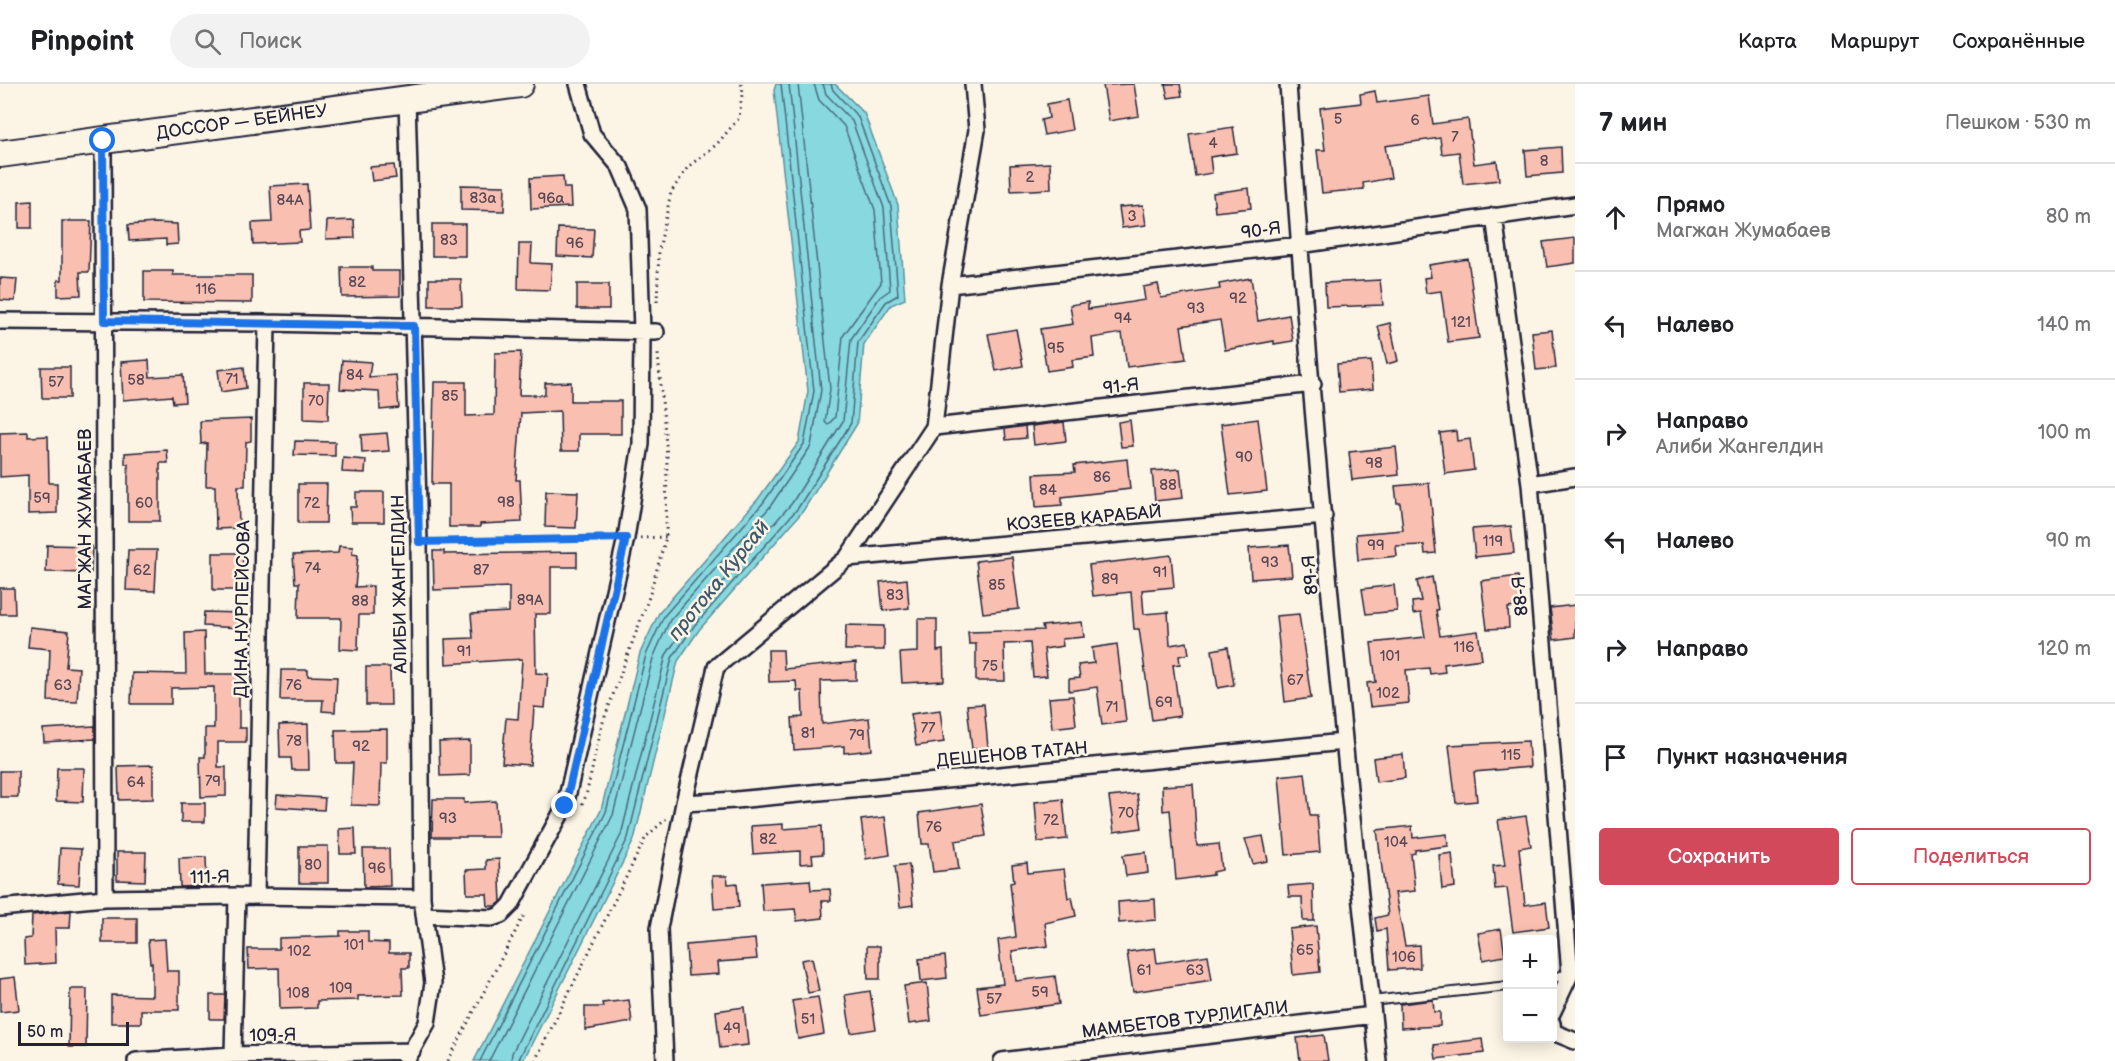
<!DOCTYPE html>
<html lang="ru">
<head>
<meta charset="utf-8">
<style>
  body { margin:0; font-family:"Balsamiq Sans",sans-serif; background:#f2f2f2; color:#202124 }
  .controls { position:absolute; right:18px; bottom:18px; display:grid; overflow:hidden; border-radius:6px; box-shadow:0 3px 15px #0003 }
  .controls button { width:54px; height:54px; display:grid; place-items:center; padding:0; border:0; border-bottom:2px solid #e0e0e0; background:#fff; color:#202124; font:30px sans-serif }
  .scale { position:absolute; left:18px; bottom:15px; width:111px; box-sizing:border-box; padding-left:6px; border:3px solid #22223b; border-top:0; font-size:16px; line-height:21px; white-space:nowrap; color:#22223b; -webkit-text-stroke:4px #fcf5e5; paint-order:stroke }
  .stop { position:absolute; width:18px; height:18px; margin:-14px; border:4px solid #1a73e8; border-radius:50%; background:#fff }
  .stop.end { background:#1a73e8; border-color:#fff; box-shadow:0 2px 6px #0008 }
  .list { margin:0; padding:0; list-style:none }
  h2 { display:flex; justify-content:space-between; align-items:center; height:78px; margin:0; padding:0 24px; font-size:26px }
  h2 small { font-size:20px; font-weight:400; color:#757577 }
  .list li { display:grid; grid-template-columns:39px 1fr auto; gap:18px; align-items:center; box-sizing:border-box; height:108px; padding:0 24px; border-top:2px solid #e0e0e0 }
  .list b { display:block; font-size:22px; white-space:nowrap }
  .list p { margin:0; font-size:20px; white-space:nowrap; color:#757577 }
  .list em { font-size:20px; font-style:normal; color:#757577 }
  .actions { display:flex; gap:12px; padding:18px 24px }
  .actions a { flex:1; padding:14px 0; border:2px solid #d1495b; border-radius:6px; text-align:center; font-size:21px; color:#d1495b }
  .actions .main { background:#d1495b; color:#fff }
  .icon { flex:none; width:33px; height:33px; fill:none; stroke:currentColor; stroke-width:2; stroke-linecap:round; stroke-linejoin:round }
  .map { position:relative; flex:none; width:1575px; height:977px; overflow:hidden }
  header { display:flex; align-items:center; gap:36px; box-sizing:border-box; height:84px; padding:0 30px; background:#fff; border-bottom:2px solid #e0e0e0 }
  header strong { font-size:28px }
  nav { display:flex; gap:33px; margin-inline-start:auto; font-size:21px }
  .search { width:420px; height:54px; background:#f2f2f2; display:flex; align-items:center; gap:15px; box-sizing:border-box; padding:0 21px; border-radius:33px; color:#757577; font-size:22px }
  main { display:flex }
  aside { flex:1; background:#fff }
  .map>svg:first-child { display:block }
  .water { fill:#87d9df; stroke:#5f909d; stroke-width:1.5 }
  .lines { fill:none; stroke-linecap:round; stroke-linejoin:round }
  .shore { stroke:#4a6b7d; stroke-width:1.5 }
  .building { fill:#f9bfb0; stroke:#22223b; stroke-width:1.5 }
  .service-casing { stroke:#22223b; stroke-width:12 }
  .minor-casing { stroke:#22223b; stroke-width:20 }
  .trunk-casing { stroke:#22223b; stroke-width:30 }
  .path { stroke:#22223b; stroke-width:3; stroke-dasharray:1.5 4.5; stroke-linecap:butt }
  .service { stroke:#fcf5e5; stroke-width:8 }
  .minor { stroke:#fcf5e5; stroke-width:15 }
  .trunk { stroke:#fcf5e5; stroke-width:26 }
  .route { stroke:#1a73e8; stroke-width:8 }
  .labels { text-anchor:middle; stroke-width:5; stroke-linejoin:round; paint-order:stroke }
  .number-label { font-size:15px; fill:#584958 }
  .street-label { font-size:18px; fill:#22223b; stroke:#fcf5e5 }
  .water-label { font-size:20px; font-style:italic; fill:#40596c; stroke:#fcf5e5 }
</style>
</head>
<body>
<header>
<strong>Pinpoint</strong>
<div class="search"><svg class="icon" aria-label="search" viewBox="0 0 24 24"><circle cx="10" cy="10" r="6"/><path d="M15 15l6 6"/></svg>Поиск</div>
<nav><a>Карта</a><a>Маршрут</a><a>Сохранённые</a></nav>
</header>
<main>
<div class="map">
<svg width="1575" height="977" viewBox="0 0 1575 977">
  <rect width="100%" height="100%" fill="#fcf5e5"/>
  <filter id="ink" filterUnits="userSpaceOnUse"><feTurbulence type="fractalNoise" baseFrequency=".0167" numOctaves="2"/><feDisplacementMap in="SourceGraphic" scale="12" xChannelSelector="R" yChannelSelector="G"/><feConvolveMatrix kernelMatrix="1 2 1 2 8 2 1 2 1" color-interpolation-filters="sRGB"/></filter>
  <g filter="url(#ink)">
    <path class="water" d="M776,0H835L864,29L898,121L905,215L891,221L864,260L857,340L803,427L699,546L678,577L634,756L523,977H474L601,726L640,569L659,529L758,415L799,358L808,307L774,6Z"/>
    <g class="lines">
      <path class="shore" d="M798,0L830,305L825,338L828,341L835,333L843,252L881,199L875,126L844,42L819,16L814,0
        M480,977L606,728L646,571L664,532L763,419L804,360L814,307L781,0
        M489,977L613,731L653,574L670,536L769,424L811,362L821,306L789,0
        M511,977L512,969L621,751L666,571L689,537L792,419L843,337L851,255L880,213L890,206L884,124L852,37L826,10L823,0
        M518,977L628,754L672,574L694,542L798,424L851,339L858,258L886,218L898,211L891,122L858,33L833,6L831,0"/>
    </g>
    <path class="building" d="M1134,0L1139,32L1109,37L1103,1Z
      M1165,0H1180L1182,12L1168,14Z
      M1375,7L1377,19L1429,12L1433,40L1468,35L1474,80L1497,77L1499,96L1463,100L1459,68L1442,70L1440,54L1385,62L1391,94L1363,99L1364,105L1322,109L1317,66H1325L1320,24L1361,19L1360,10Z
      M1067,16L1072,46L1044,51L1041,36L1049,34L1047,20Z
      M1233,43L1237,69L1210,73L1212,89L1195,92L1189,50Z
      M1561,63L1562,89L1527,92L1525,66Z
      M1050,79L1051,105L1011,107L1010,81Z
      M394,81L396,94L372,97L370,83Z
      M563,92L564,104H570L571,123L531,125L530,94Z
      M307,100L310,146L299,147L300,158L253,160L252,139L272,138L270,102Z
      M461,101L505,102L504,127L461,126Z
      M1249,104L1251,124L1215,128L1213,109Z
      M32,117V144H19V118Z
      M1143,121L1146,141L1122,144L1119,123Z
      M354,136L355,154L326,155L327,137Z
      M62,137H91L89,188H80L81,211L58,212V196H62Z
      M155,139L177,140L178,160L166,161V155L129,157L128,141Z
      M432,140H465V172H432Z
      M558,144L594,145L592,174L557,172Z
      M1575,154V179L1547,183L1543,158Z
      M519,160H532L531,179L552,180L550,206L518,205Z
      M1468,175L1479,254L1448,258L1441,207L1426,209L1424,194L1431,193L1429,181Z
      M341,183H372V187H400V212L342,213Z
      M144,187H173V191H252V219L144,218Z
      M0,194L17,195L15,217L0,216Z
      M1251,194L1258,237L1289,231L1293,257L1274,260V257L1225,266L1220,236L1181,242L1186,275L1127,283L1122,249L1092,254L1094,273L1072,276L1073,283L1047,287L1040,245L1073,240L1070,221L1088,218V225L1145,216L1143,203L1158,200L1161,214L1220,205L1219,200Z
      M429,195H461L462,222H429Z
      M1380,196L1383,221L1326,223L1325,199Z
      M577,200H609V225H577Z
      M1390,239L1398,277L1387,280L1378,242Z
      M1016,245L1023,282L996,287L988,250Z
      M1552,246L1556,284L1536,286L1532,248Z
      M521,268L519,311H545V299L571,298V317H621V350H579V367H561L560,327L521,329L516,396H520L522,438L480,440V443H449V400H432L434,298H466V332L494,331L495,269Z
      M149,276L150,293L183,291L185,318L173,319L172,312L123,316L121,278Z
      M342,276L371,278L369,293L396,291L399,324L380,326L379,307L340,305Z
      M1371,277L1373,305L1339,308L1337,280Z
      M41,283H70V314H42Z
      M244,283L246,304L221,308L218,286Z
      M304,299H329L328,336L304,335Z
      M251,335V357L246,358L245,402H238L239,444L216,445L215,402H206L207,359L201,360L200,337Z
      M1258,335L1267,407L1230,411L1221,340Z
      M1130,336L1133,362L1121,363L1118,338Z
      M1064,338L1066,357L1034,361L1032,342Z
      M1025,342L1026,354L1006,356L1005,345Z
      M1456,347L1457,357L1470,355L1474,386L1445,390L1440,349Z
      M28,348V353L48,352L49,399H57V429L28,430V391L0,393V349Z
      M387,349L389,367L362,369L361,351Z
      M295,357L335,358V372L294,371Z
      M1396,363L1399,391L1352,396L1349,368Z
      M167,366L168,379H160V437H128V380H125V369Z
      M343,374L366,376L365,389L342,388Z
      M1127,375L1130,405L1062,413V421L1036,423L1034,390L1075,388L1074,381Z
      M1180,385L1183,414L1155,417L1152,387Z
      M1429,399L1436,469L1425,470L1424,461L1396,462L1397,472L1358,476L1356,450L1403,446L1400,419H1397L1395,402Z
      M298,400H327L326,439H298Z
      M546,407L578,408L576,444L545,443Z
      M356,408H384V438H351L350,423H356Z
      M1511,442L1514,469L1475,473L1472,445Z
      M47,461L92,462L91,489L46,488Z
      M1289,461L1292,492L1251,495L1249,464Z
      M339,462L353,463L352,470L358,471L355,503L373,502V531H359L358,566L340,565L341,534H298L299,499H295L293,471L338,469Z
      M128,466H157L155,507L126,506Z
      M433,467H444V470L577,468V483H551V530H535L536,589L548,590L545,624L534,623L530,681L502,679L506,634L518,635L522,575L446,580L445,555L473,554L471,530L509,528V503L434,506Z
      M213,469H243L242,506H213Z
      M1171,471L1174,503L1142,506L1144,530L1168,528L1170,561L1187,558L1189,570L1179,572L1180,580L1173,581L1180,632L1152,636L1139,545H1134L1131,508L1093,512L1089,481Z
      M1012,473L1019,525L983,529L976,477Z
      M1518,492L1522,522L1508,524L1509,544L1487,545L1481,497Z
      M1432,493L1438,526H1436L1440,552L1478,547L1482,575L1444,580L1445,588L1430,590L1429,584L1406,586L1409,619L1370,623L1367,599L1376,598L1371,559L1425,553L1421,529L1413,530L1412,518L1421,517L1417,497Z
      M907,495L909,524L883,527L880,498Z
      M1394,501L1397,527L1366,530L1362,505Z
      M0,504H14L15,530H0Z
      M1575,521V553L1554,556L1550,524Z
      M204,528L241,529L240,544L203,542Z
      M1299,530L1311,614L1285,618L1276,532Z
      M918,535H937V567L943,566L944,597L902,599L900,569L918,568Z
      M1082,538L1084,553L1062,555L1063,562L1044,565L1047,592L1033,593L1030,559L1004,560L1005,597H976V560H969L968,548L1043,546L1042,542Z
      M846,541L884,542V566H845Z
      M30,543L69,547L66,583L79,584L77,618L48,617L50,565L28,563Z
      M204,548L205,590H239V644H246V658H218V683H226V712L201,713L200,673H205V644H214V603L171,604V620H131L132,589L186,590L185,549Z
      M1117,560L1126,638L1102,641L1097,603L1069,607V595L1080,594L1078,581L1094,579L1092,564Z
      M1228,563L1234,601L1218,604L1212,566Z
      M768,566H783L784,585L856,578V596L821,597L822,640L869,634L872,666L844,669V662L794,666L792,634L803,633L802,607H797L796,597L769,598Z
      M366,583H390L391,621H366Z
      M281,586H308V592L337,593L335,628L322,627L323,616H280Z
      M1073,612L1076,641L1052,644L1049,614Z
      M984,620L988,664L972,665L967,621Z
      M940,626L944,658L916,662L911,630Z
      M308,640L309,686H292L291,674H280L279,641Z
      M95,642V655L44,658L43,645Z
      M387,645V679H381L380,722L351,721L353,679H336L335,646Z
      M470,657V691L440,692L439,658Z
      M1528,657L1530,683L1474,688L1477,717L1456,719L1449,661Z
      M1403,670L1405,694L1376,698L1373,674Z
      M153,681V715L119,716L118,682Z
      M57,684H84L83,718L56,717Z
      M0,687H18V713H0Z
      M1305,689L1310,731H1317L1320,768L1286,771L1279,692Z
      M1193,700L1197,762L1219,760L1222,786L1213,788V791L1176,796L1170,726L1163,727L1162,702Z
      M1137,710L1142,744L1114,748L1109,713Z
      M277,711L325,714L324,726L276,723Z
      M433,715H464V719L496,717L498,753H432Z
      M1063,715L1067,755L1038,758L1035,718Z
      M181,719H205V738H181Z
      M981,720L986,752L955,757L959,785L933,788L929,760H922L919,729Z
      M1526,732L1531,762L1519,764L1525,821L1546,818L1549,843L1513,848L1507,804L1495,805L1493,782L1505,781L1498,736Z
      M885,733L890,771L866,775L861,736Z
      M783,740V745L822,742L823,770L812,771L813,779L800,780V767L753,770L751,742Z
      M1412,742L1413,754L1447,750L1448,762L1415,766V769L1411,770L1415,807L1395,809L1405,862L1419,861L1420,884L1389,886L1386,845L1377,847L1375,834L1388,831L1377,746Z
      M355,744L356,770H340L339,745Z
      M1263,752L1268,777L1253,780L1245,755Z
      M299,762H328V799H299Z
      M60,764L81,765L79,801L58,800Z
      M363,765H389L390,802L364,803Z
      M117,768H146L145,797L117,796Z
      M1146,768L1148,789L1126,792L1123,771Z
      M1452,769L1455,803L1442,805L1439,771Z
      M206,773L207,802L180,803L179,774Z
      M499,775L501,818L496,822H488L487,810H467L466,786L486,785V776Z
      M1027,779L1028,789L1064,785L1068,814L1072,813L1076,832L1045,839L1048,862L1012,867L1016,897L1055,892L1059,920L981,931L977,903L1003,900L998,856L1016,853L1010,799L1014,798L1012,781Z
      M909,780L913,821L900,823L895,782Z
      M712,792H727L728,800L737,799L739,823L714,825Z
      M810,796L811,806L830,805L831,817H822L823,834L797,837L795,825L763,827L761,799Z
      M1313,800L1314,837H1303L1302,813H1289L1288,802Z
      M1155,815L1156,836L1119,839L1118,818Z
      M71,827L70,844H55L56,879L25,881L24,855L31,854L32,831Z
      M102,834H137V859H102Z
      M1316,842L1320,888L1293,891L1289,845Z
      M1501,845L1505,872L1483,876L1478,849Z
      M340,847H368V858L389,859V869H409V884H402L403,911L358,912V916L317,917V924L280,925L279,884L249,885L248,865H279V854L340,852Z
      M165,855L167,887H179V926H141V939H111V911L152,912V879H150L148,856Z
      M755,855L757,875L718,878L719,890L688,892L686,861Z
      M867,862H880V895H868Z
      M1155,864L1157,879L1208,871L1212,896L1133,908L1127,868Z
      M945,872L947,894L921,897L919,875Z
      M812,874L819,907L808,909L801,876Z
      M15,893L19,926L0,928V895Z
      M927,899L931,937L909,940L904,902Z
      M70,905H87L86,963H69Z
      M870,907L876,945L851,949L845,911Z
      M210,911H225L224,935H210Z
      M818,913L824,950L798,955L792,917Z
      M629,916L632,938L585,946V923H603L602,919Z
      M1433,916L1434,928H1440V942L1401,944L1400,920Z
      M744,923L748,961L720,964L716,927Z
      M1324,951L1328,977H1300L1297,954Z
      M1482,955L1484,969L1436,975L1434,961Z"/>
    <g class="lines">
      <g class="service-casing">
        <path id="service" d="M1552,894L1570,890
          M1371,917L1508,902"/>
      </g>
      <g class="minor-casing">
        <path id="minor" d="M1288,0C1310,326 1342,652 1378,977
          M103,56L105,814
          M1494,132L1530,400L1570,890
          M950,201L1299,161L1575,121
          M0,237L267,239L656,248
          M934,343L1313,300
          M1530,400L1575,393
          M847,474L1324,432
          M684,719L736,716L1344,658
          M256,812L267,239
          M0,824L105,814L237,812L422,814
          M424,831L492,834L501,831L511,821L565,722L626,454L641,360L642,247L638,125L620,83L592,50L578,0
          M1552,929L1574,882
          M1552,939L1553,948L1575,957
          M233,971L237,812
          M136,977L233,971L412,967
          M406,977L427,939L433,899L422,814L419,458L407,15
          M665,977L659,844L684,719L716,583L847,474L934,343L950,201L977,46L973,0
          M1002,977L1373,931"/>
      </g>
      <g class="trunk-casing">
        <g id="trunk">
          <path id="s1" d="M0,70L520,0"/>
        </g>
      </g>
      <path class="path" d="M657,218L659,166L671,108L688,83L717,60L739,34L743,3L741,0
        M640,454L666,453
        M433,457L612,454
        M582,720L586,712L602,641L649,513L666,453L667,372L658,270
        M448,977L525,829
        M535,977L646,753L666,735"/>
      <use href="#service" class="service"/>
      <use href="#minor" class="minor"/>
      <use href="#trunk" class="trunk"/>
    </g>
  </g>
  <g class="lines" filter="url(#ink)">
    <path class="route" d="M103,57L104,237L414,242L419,458L626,454L565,722"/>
  </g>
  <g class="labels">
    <g class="number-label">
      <text x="1338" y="40">5</text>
      <text x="1415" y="41">6</text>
      <text x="1455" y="58">7</text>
      <text x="1213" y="64">4</text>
      <text x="1544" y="82">8</text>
      <text x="1030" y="98">2</text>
      <text x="483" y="119">83а</text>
      <text x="551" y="119">96а</text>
      <text x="290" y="121">84А</text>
      <text x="1132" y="137">3</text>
      <text x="449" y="161">83</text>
      <text x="575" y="164">96</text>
      <text x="357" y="203">82</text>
      <text x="206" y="210">116</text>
      <text x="1238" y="219">92</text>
      <text x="1196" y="229">93</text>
      <text x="1123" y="239">94</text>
      <text x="1461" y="243">121</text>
      <text x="1056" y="269">95</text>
      <text x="355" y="296">84</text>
      <text x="232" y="300">71</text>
      <text x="136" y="301">58</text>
      <text x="56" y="303">57</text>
      <text x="450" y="317">85</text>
      <text x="316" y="322">70</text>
      <text x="1244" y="378">90</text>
      <text x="1374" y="384">98</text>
      <text x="1102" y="398">86</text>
      <text x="1168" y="406">88</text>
      <text x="1048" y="411">84</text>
      <text x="42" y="419">59</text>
      <text x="506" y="423">98</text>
      <text x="144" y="424">60</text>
      <text x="312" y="424">72</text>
      <text x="1493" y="462">119</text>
      <text x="1376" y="466">99</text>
      <text x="1270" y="483">93</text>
      <text x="313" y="489">74</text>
      <text x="142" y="491">62</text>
      <text x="481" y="491">87</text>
      <text x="1160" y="493">91</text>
      <text x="1110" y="500">89</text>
      <text x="997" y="506">85</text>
      <text x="895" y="516">83</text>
      <text x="530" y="521">89А</text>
      <text x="360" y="522">88</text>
      <text x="1464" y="568">116</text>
      <text x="464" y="572">91</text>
      <text x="1390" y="577">101</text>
      <text x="990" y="587">75</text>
      <text x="1295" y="601">67</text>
      <text x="63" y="606">63</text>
      <text x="294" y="606">76</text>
      <text x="1388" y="614">102</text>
      <text x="1164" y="623">69</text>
      <text x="1112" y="628">71</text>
      <text x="928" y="649">77</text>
      <text x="808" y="654">81</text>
      <text x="857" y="656">79</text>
      <text x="294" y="662">78</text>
      <text x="361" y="667">92</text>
      <text x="1511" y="676">115</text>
      <text x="213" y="702">79</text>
      <text x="136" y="703">64</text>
      <text x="1126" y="734">70</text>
      <text x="448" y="739">93</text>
      <text x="1051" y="741">72</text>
      <text x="934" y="748">76</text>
      <text x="768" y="760">82</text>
      <text x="1396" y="763">104</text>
      <text x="313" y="786">80</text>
      <text x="377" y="789">96</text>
      <text x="354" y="866">101</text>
      <text x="1305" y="871">65</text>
      <text x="299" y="872">102</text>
      <text x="1404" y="878">106</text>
      <text x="1144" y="891">61</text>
      <text x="1195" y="891">63</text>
      <text x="341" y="909">109</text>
      <text x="1040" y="913">59</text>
      <text x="298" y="914">108</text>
      <text x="994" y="920">57</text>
      <text x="808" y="940">51</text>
      <text x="732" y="949">49</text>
    </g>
    <g class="street-label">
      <text dy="6" stroke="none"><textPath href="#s1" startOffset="244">ДОССОР — БЕЙНЕУ</textPath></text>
      <text transform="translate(1261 146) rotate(-7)" y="6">90-Я</text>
      <text transform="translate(1121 302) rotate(-6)" y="6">91-Я</text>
      <text transform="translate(1084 434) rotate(-5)" y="6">КОЗЕЕВ КАРАБАЙ</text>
      <text transform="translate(85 435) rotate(-90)" y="6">МАГЖАН ЖУМАБАЕВ</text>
      <text transform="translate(1310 491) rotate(-95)" y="6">89-Я</text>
      <text transform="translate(399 500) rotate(-91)" y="6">АЛИБИ ЖАНГЕЛДИН</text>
      <text transform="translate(1520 512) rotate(-95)" y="6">88-Я</text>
      <text transform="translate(242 525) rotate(-89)" y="6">ДИНА НУРПЕЙСОВА</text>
      <text transform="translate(1012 670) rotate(-5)" y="6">ДЕШЕНОВ ТАТАН</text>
      <text transform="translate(210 793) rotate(-1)" y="6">111-Я</text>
      <text transform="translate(1185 935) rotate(-7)" y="6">МАМБЕТОВ ТУРЛИГАЛИ</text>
      <text transform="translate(273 951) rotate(-1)" y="6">109-Я</text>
    </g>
    <g class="water-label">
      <text transform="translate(718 496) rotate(-51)" y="7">протока Курсай</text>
    </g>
  </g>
</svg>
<div class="controls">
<button>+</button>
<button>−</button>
</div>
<div class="scale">50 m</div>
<div class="stop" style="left:103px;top:57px"></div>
<div class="stop end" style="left:565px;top:722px"></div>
</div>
<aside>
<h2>7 мин<small>Пешком · 530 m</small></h2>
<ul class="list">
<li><svg class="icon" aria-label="ahead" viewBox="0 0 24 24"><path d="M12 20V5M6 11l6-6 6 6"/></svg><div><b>Прямо</b><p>Магжан Жумабаев</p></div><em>80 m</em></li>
<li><svg class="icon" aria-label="left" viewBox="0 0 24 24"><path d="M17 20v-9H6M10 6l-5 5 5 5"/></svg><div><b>Налево</b></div><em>140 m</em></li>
<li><svg class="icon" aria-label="right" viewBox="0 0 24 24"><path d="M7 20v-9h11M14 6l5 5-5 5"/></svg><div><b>Направо</b><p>Алиби Жангелдин</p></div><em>100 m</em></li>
<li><svg class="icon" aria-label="left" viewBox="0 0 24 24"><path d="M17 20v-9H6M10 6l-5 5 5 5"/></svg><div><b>Налево</b></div><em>90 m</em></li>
<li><svg class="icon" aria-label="right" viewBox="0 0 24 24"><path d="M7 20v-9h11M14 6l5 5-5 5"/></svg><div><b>Направо</b></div><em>120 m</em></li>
<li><svg class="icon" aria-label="arrive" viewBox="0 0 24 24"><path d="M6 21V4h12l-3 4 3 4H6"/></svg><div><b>Пункт назначения</b></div></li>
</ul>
<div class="actions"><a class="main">Сохранить</a><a>Поделиться</a></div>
</aside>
</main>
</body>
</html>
